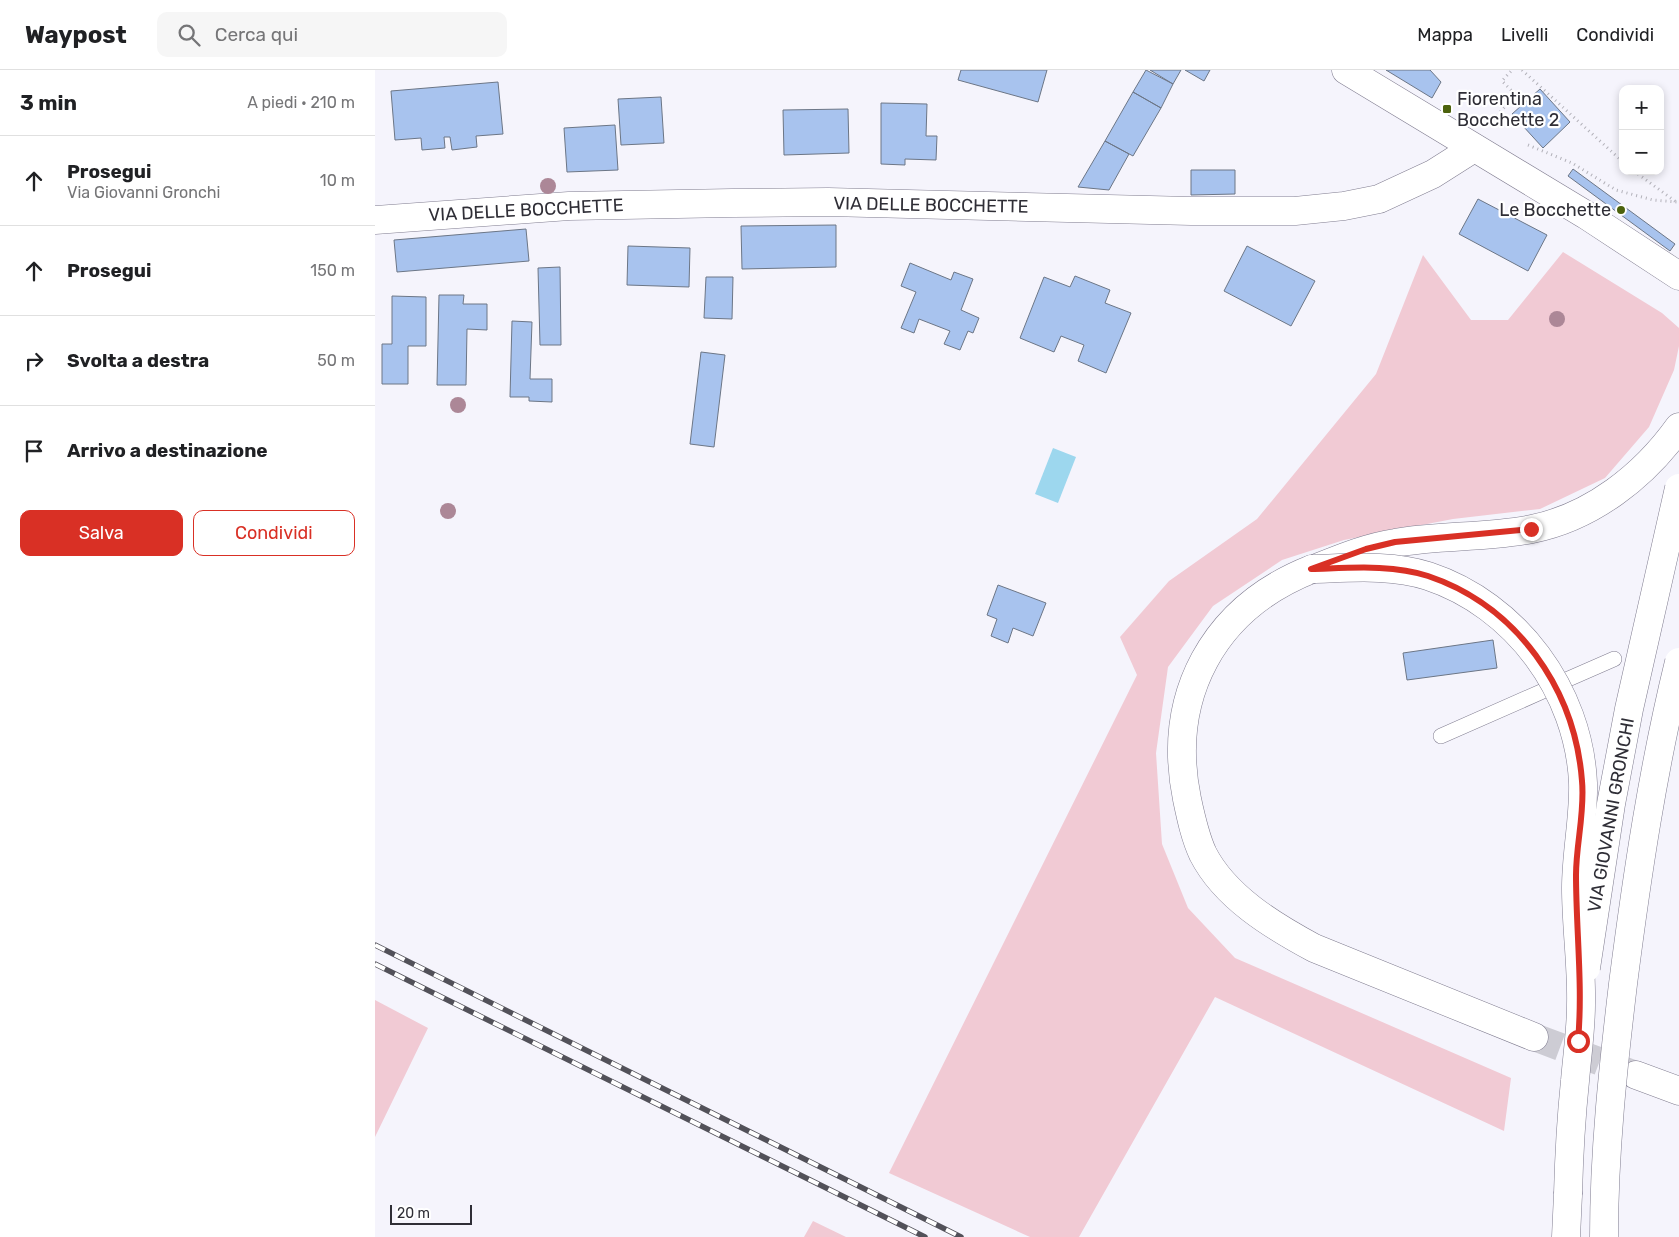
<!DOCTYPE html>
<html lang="it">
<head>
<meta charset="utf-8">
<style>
  body { margin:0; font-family:Rubik,sans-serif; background:#f6f6f6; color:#202124 }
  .controls { position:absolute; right:15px; top:15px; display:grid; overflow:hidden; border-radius:10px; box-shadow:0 2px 8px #0003 }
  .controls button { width:45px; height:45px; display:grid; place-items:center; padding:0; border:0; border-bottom:1px solid #e0e0e0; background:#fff; color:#202124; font:25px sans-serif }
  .scale { position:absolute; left:15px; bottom:12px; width:82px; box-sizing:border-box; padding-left:5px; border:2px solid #2f2e36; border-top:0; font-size:14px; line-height:18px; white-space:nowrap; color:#2f2e36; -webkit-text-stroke:4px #fff; paint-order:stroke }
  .stop { position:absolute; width:15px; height:15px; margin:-11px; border:4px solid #d93025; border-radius:50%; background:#fff }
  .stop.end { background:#d93025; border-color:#fff; box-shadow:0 1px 5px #0008 }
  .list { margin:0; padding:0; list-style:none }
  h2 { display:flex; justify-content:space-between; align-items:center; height:65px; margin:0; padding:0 20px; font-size:21px }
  h2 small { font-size:16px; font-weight:400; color:#757577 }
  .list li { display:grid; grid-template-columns:32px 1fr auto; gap:15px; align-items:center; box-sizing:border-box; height:90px; padding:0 20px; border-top:1px solid #e0e0e0 }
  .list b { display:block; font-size:19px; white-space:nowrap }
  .list p { margin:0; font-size:16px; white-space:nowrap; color:#757577 }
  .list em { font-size:16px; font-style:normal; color:#757577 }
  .actions { display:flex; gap:10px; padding:15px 20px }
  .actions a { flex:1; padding:11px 0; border:1px solid #d93025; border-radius:10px; text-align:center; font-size:18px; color:#d93025 }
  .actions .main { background:#d93025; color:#fff }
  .icon { flex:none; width:28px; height:28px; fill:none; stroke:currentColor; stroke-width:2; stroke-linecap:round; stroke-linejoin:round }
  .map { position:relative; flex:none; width:1304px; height:1167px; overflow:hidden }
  header { display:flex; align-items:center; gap:30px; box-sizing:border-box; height:70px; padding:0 25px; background:#fff; border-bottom:1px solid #e0e0e0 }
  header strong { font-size:24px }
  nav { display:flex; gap:28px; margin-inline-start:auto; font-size:18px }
  .search { width:350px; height:45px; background:#f6f6f6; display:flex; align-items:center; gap:12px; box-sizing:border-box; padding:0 18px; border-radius:10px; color:#757577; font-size:19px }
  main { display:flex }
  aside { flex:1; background:#fff }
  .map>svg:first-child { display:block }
  .green { fill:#f1cad4 }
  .water { fill:#9dd7ee }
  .building { fill:#a8c3ee; stroke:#6c7686 }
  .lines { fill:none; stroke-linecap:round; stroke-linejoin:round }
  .primary-tunnel { stroke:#cdccd4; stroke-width:28; stroke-dasharray:28 14; stroke-linecap:butt }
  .service-casing { stroke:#807d90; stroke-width:16 }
  .minor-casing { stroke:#807d90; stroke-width:29 }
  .secondary-casing { stroke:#807d90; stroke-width:29 }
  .primary-casing { stroke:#807d90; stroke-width:29 }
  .path { stroke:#b2b1b9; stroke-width:3; stroke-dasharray:1 4; stroke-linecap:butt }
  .service { stroke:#fff; stroke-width:15 }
  .minor { stroke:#fff; stroke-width:28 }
  .secondary { stroke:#fff; stroke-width:28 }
  .primary { stroke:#fff; stroke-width:28 }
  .rail-casing { stroke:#525159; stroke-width:5.5 }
  .rail { stroke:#fff; stroke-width:4; stroke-dasharray:11; stroke-linecap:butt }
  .secondary-bridge-casing { stroke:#807d90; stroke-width:29; stroke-linecap:butt }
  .primary-bridge-casing { stroke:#807d90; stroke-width:29; stroke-linecap:butt }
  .secondary-bridge { stroke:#fff; stroke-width:28 }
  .primary-bridge { stroke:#fff; stroke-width:28 }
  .tree { fill:#ac8797 }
  .route { stroke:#d93025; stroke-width:6 }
  .poi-dot { fill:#4c620d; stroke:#fff; stroke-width:2 }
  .labels { text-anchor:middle; stroke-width:4.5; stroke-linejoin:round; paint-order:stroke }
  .poi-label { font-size:18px; fill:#2f2e36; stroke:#fff; text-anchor:start }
  .street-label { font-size:18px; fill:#2f2e36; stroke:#fff }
</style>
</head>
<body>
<header>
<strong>Waypost</strong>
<div class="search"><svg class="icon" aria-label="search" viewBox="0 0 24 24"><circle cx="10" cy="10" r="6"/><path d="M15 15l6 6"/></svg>Cerca qui</div>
<nav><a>Mappa</a><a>Livelli</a><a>Condividi</a></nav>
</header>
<main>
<aside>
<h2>3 min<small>A piedi · 210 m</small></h2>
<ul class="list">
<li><svg class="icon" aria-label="ahead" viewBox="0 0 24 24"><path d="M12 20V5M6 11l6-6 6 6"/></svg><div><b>Prosegui</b><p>Via Giovanni Gronchi</p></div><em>10 m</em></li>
<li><svg class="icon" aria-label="ahead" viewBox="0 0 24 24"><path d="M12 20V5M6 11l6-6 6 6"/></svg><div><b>Prosegui</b></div><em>150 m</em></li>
<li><svg class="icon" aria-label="right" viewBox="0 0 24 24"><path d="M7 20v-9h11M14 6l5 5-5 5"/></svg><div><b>Svolta a destra</b></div><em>50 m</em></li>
<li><svg class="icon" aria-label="arrive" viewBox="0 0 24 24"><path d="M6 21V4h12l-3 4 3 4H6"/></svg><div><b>Arrivo a destinazione</b></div></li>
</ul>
<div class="actions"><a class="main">Salva</a><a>Condividi</a></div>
</aside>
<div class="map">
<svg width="1304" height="1167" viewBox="0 0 1304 1167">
  <rect width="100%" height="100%" fill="#f5f4fc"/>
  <path class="green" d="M1188,182L1287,243L1304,258V276L1299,300L1274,357L1230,408L1165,439L1078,449L969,470L907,490L838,536L793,597L781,683L787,774L813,838L860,888L1136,1008L1129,1061L840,927L704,1167H655L514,1103L762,605L745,567L794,511L882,449L1001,304L1048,185L1096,250H1133Z
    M0,930L53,958L0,1067Z
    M438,1151L471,1167H429Z"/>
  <path class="water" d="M678,378L701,387L683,433L660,424Z"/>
  <path class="building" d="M586,0H672L663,32L583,10Z
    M771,0L798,14L786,38L758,22Z
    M775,0H806L798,14Z
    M810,0H835L829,11Z
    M1011,0H1055L1066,12L1057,28Z
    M123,12L128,64L101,66L102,77L77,80L75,67H69L70,78L47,80L46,68L20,70L16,21Z
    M1165,19L1195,52L1168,78L1137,44Z
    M758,22L786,38L758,86L730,71Z
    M286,27L289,73L246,75L243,29Z
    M506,33L552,34L551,66H562L561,90L530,89V95L506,94Z
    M473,39L474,83L409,85L408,40Z
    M240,55L243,100L192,102L189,58Z
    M730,71L754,84L734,120L703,117Z
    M1198,99L1300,174L1295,181L1193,106Z
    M816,100H860V124L816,125Z
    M1103,129L1172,165L1153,201L1084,164Z
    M461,155V197L367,199L366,156Z
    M151,159L154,191L22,202L19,170Z
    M253,176L315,178L314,217L252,215Z
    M872,176L940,211L916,256L849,221Z
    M535,193L576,210L579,202L598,209L586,240L604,248L598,263L593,261L585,280L569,274L575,261L544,249L539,263L526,258L541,222L526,216Z
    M185,197L186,275H165L163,198Z
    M700,206L735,220L730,233L756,243L731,303L703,291L709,275L686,266L679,282L645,268L669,207L695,217Z
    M331,207H358L357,249L329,248Z
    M64,225H89L88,234H112V260L92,259L91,315H62Z
    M17,226L51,227V276H33V314H7V274H17Z
    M137,251L157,252L155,309H177V332L154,331V327H135Z
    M326,282L350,285L339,377L315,374Z
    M623,515L671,533L658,566L638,558L633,573L616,566L622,549L612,545Z
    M1118,570L1122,598L1032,610L1028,583Z"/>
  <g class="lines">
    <path class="primary-tunnel" d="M1159,967L1261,1005"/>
    <g class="service-casing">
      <path id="service" d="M1191,610L1239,589
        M1066,666L1168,621"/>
    </g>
    <g class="minor-casing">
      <path id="minor" d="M0,150L194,136L357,133L453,132L816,141H920L969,136L1004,129L1058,104L1099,78"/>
    </g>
    <g class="secondary-casing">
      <path id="secondary" d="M971,0L1211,145L1304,206
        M944,497C969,487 994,477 1020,473C1065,465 1112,468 1157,459C1217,447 1269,406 1304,357"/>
    </g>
    <g class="primary-casing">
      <path id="primary" d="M937,499C838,538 791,626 812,729C816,748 820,767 828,784C850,827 898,856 939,878L1159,967
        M1261,1005L1304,1021
        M1191,1167L1193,1124"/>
    </g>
    <path class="path" d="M1147,0L1248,92
      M1115,53L1141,25L1127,11L1137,0
      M1153,75L1197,93L1241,120L1278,130L1302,132
      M1259,101L1301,132"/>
    <use href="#service" class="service"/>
    <use href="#minor" class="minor"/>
    <use href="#secondary" class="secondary"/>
    <use href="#primary" class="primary"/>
    <g class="rail-casing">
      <path id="rail" d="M0,875L586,1167
        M0,894L550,1167"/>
    </g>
    <use href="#rail" class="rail"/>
    <g class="secondary-bridge-casing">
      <path id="secondary-bridge" d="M1211,898L1236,734L1254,639L1304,418
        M1229,1167C1229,1082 1238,998 1248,914C1262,805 1278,698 1304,592"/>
    </g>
    <g class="primary-bridge-casing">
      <path id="primary-bridge" d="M937,499C974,498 1017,494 1053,506C1141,535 1204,621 1208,713C1209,748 1201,783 1201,818C1201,857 1207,896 1206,935C1206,960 1202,986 1200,1011C1196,1049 1194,1086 1193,1124"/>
    </g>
    <use href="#secondary-bridge" class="secondary-bridge"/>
    <use href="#primary-bridge" class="primary-bridge"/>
  </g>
  <g class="tree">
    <circle cx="173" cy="116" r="8"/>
    <circle cx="1182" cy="249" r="8"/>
    <circle cx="83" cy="335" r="8"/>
    <circle cx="73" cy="441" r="8"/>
  </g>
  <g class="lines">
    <path class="route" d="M1156,459L1020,472L991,479L936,499C974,498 1017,494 1053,506C1142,536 1200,619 1207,711C1210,742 1201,774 1201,805C1201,860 1208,916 1203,971"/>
  </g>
  <g class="poi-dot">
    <rect x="1067" y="34" width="10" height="10" rx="2.5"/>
    <circle cx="1246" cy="140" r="5"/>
  </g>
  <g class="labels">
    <g class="poi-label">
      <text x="1082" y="35">Fiorentina<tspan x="1082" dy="21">Bocchette 2</tspan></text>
      <text x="1236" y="146" text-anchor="end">Le Bocchette</text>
    </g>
    <g class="street-label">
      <text transform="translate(556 135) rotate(1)" y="6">VIA DELLE BOCCHETTE</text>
      <text transform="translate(151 140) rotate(-3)" y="6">VIA DELLE BOCCHETTE</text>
      <text transform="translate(1236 745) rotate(-80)" y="6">VIA GIOVANNI GRONCHI</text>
    </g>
  </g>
</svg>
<div class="controls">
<button>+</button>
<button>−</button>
</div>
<div class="scale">20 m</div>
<div class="stop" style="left:1203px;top:971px"></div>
<div class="stop end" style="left:1156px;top:459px"></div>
</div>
</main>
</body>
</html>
